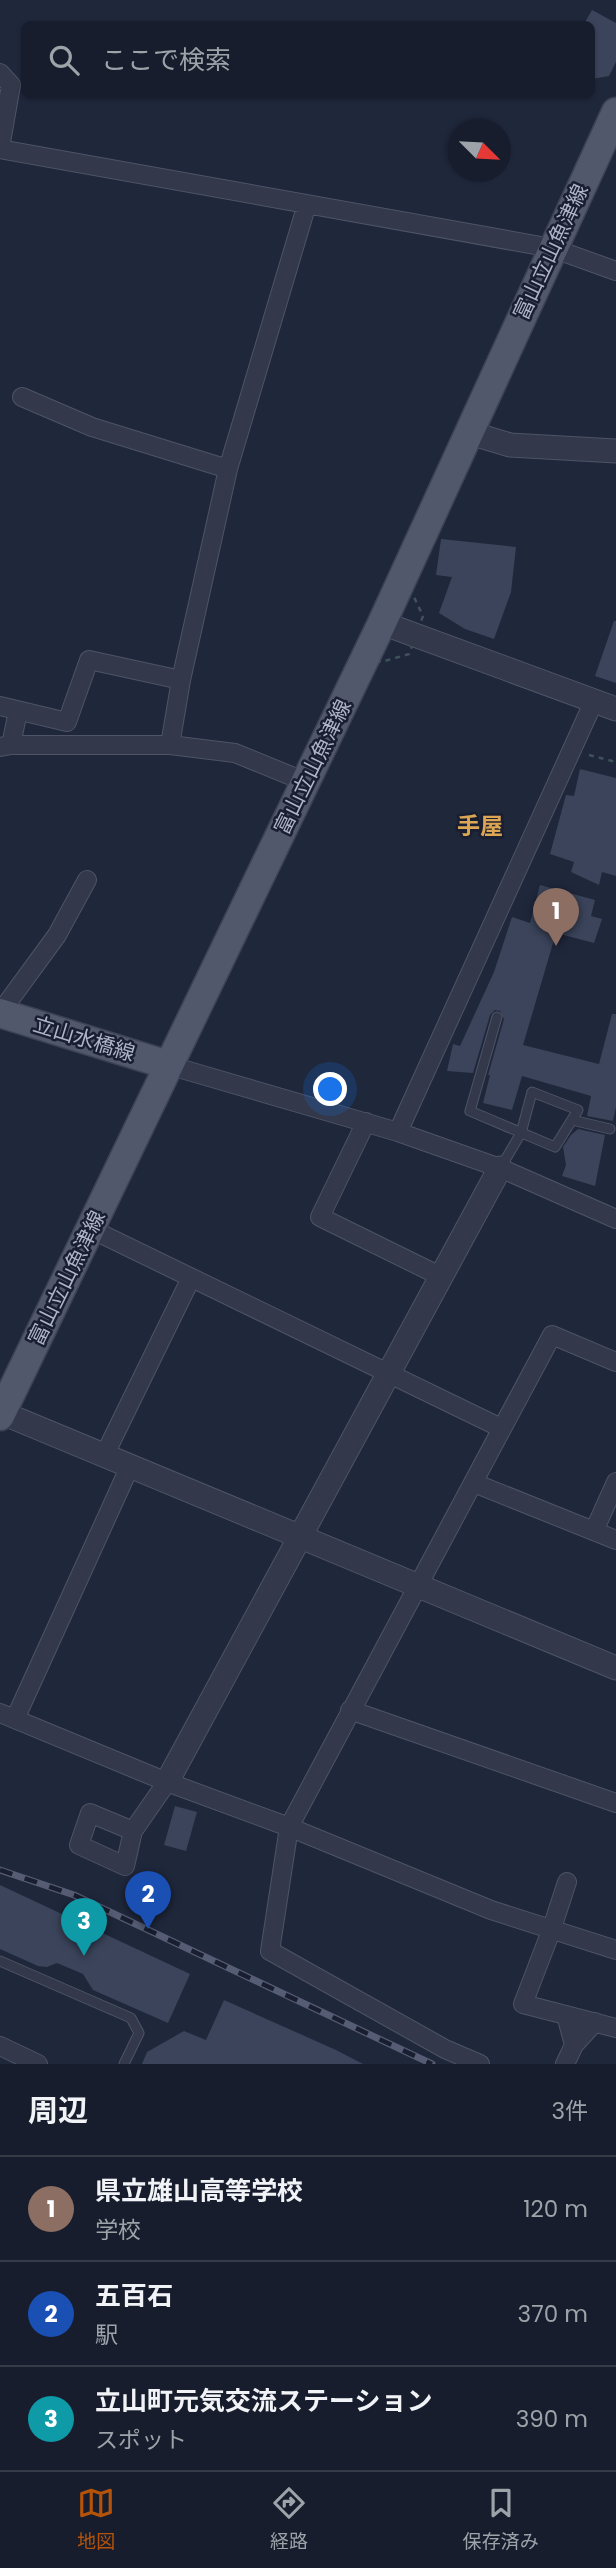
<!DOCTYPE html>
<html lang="ja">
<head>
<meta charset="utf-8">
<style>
  body { margin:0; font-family:Poppins,"Noto Sans JP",sans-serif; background:#202634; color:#f1f3f6 }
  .compass { position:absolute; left:448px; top:119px; width:63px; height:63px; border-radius:50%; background:#171d2c; box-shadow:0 2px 5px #0004; rotate:114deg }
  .you { position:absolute; left:331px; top:1090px; width:24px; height:24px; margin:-18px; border:5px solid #fff; border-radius:50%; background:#1a73e8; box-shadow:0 0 0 10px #1a73e833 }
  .badge { display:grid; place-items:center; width:46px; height:46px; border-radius:50%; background:#b45309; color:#fff; font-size:23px; font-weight:700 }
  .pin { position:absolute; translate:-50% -58px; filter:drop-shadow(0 2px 4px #0008) }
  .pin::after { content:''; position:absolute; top:37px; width:24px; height:21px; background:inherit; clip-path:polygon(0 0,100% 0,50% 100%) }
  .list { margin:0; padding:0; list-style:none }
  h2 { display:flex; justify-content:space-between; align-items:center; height:91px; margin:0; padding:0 28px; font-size:30px }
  h2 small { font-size:23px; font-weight:400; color:#9ea2a9 }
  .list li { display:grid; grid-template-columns:46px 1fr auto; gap:21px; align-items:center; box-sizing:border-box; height:105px; padding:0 28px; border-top:2px solid #363b48 }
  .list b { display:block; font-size:26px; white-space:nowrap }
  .list p { margin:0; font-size:23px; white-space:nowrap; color:#9ea2a9 }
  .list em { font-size:23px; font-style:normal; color:#9ea2a9 }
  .icon { flex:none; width:38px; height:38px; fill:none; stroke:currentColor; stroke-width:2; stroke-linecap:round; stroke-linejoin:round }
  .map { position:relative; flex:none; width:616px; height:2064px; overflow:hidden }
  .search { position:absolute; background:#171d2c; box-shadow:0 2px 5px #0004; left:21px; right:21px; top:21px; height:77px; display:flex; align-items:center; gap:18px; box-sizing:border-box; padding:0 24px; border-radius:10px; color:#9ea2a9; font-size:26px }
  .sheet { height:406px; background:#171d2c }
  nav { display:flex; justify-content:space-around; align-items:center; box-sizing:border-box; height:98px; border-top:2px solid #363b48; background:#171d2c; font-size:19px; color:#9ea2a9 }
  nav a { display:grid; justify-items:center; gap:4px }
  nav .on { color:#b45309 }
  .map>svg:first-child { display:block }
  .building { fill:#3b445b }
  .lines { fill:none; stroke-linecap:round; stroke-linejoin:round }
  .service-casing { stroke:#4e5466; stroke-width:11 }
  .minor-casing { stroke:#4e5466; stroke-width:20 }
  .tertiary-casing { stroke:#4e5466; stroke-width:25 }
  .primary-casing { stroke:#3d4255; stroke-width:31 }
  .path { stroke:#3f5259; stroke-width:2.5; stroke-dasharray:5 5; stroke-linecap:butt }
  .service { stroke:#33394b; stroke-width:9 }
  .minor { stroke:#33394b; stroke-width:18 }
  .tertiary { stroke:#33394b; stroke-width:23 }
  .primary { stroke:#51586c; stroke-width:28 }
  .rail-casing { stroke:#555c73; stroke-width:7 }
  .rail { stroke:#191e30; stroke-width:4.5; stroke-dasharray:13; stroke-linecap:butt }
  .labels { text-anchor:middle; stroke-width:5; stroke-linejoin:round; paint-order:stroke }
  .street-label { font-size:21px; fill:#aeb4c8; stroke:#191e30 }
  .neighbourhood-label { font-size:23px; font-weight:bold; fill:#dca654; stroke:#191e30 }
</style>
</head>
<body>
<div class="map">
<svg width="616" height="2064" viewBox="0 0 616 2064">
  <rect width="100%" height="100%" fill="#1f273b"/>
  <path class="building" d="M592,10L616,23V62L609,76L592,79V24H584Z
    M441,539L516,547L511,592L494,639L465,629L439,613L452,577L436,575Z
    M614,621H616V683L595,676Z
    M580,769L616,778V876L602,872L599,885L571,872L574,862L550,854L566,795L574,796Z
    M540,885L595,900L591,916L602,919L594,943L556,933L523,1045L599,1064L612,1014H616V1107L613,1121L587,1116L591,1096L522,1076L512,1110L483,1103L490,1075H488L504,1019L500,1011L495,1010L490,1015L473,1073L447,1071L453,1044L460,1046L494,972L512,917L530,923Z
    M578,1129L605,1135L595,1186L562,1176L566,1165L563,1147L571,1135Z
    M175,1806L197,1812L186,1851L164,1845Z
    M0,1885L190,1974L168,2023L93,1990L83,1974L57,1963L47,1967L38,1966L0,1949Z
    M224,2000L336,2050L363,2064H142L147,2052L184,2031L206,2040Z"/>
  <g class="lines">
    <g class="service-casing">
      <path id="service" d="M497,1017L470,1111L555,1147L578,1110L532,1092L521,1133L501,1167
        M572,1120L610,1129
        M0,1961L131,2018L139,2033L124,2064"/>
    </g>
    <g class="minor-casing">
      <path id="minor" d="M0,73L11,85L0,148
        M0,149L552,248L616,271
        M22,397L92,427L228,469
        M0,706L67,722L89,660L181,680
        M11,745H170
        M0,747L11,745L18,711
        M306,782L235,753L170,745L181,680L228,469L307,204
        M0,1013L57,935L87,880
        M168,1065L398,1132L500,1168L616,1219
        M366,1122L320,1217L442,1277
        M398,1132L594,701
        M91,1229L501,1428
        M104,1456L191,1278
        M474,1483L616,1540
        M594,1531L616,1482
        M350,1710L616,1803
        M0,1713L167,1782L289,1827L491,1910L616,1950
        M15,1719L130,1466
        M133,1831L90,1813L79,1845L125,1866L133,1831L167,1782
        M567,1882L551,1931L523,2004L616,2028
        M566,2015L574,2045L595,2022
        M0,2046L38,2064
        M480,2064L445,2049L270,1951L289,1827L552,1335L616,1362
        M565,2064L574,2045"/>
    </g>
    <g class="tertiary-casing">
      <path id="tertiary" d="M470,433L510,445L616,451
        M382,623L616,709
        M0,1412L616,1668
        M167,1782L500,1168"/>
    </g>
    <g class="primary-casing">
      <path id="primary" d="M0,1013L168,1065
        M0,1416L382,623L616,112"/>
    </g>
    <path class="path" d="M388,584L414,597L423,616L409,654L381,662L356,652Z
      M589,755L616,762"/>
    <use href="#service" class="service"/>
    <use href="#minor" class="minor"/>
    <use href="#tertiary" class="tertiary"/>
    <use href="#primary" class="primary"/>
    <g class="rail-casing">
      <path id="rail" d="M0,1870L74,1895L432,2064"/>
    </g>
    <use href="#rail" class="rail"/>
  </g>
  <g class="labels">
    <g class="street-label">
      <text transform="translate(551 252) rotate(-65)" y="7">富山立山魚津線</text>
      <text transform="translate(313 767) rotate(-64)" y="7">富山立山魚津線</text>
      <text transform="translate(84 1039) rotate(17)" y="7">立山水橋線</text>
      <text transform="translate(67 1278) rotate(-64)" y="7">富山立山魚津線</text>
    </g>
    <g class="neighbourhood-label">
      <text x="480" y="834">手屋</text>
    </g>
  </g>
</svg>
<svg class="compass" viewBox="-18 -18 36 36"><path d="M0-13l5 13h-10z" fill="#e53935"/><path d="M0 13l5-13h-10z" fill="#9ea2a9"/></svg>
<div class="you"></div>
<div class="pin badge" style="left:556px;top:946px;background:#8d6e63">1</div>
<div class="pin badge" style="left:148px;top:1929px;background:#1a4fb4">2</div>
<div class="pin badge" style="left:84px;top:1956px;background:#0f9aa8">3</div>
<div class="search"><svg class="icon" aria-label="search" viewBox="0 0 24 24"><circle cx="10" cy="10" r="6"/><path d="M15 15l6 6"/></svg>ここで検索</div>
</div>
<section class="sheet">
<h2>周辺<small>3件</small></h2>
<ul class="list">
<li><span class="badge" style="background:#8d6e63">1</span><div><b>県立雄山高等学校</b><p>学校</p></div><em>120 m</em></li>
<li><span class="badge" style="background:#1a4fb4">2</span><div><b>五百石</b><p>駅</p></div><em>370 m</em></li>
<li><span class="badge" style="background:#0f9aa8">3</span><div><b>立山町元気交流ステーション</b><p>スポット</p></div><em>390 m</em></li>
</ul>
</section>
<nav>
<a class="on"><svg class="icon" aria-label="map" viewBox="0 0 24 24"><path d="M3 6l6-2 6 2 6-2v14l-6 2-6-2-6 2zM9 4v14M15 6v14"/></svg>地図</a>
<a><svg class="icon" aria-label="directions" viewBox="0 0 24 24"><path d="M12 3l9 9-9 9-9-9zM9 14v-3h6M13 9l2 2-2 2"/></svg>経路</a>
<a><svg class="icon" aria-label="saved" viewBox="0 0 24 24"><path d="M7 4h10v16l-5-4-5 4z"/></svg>保存済み</a>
</nav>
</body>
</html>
